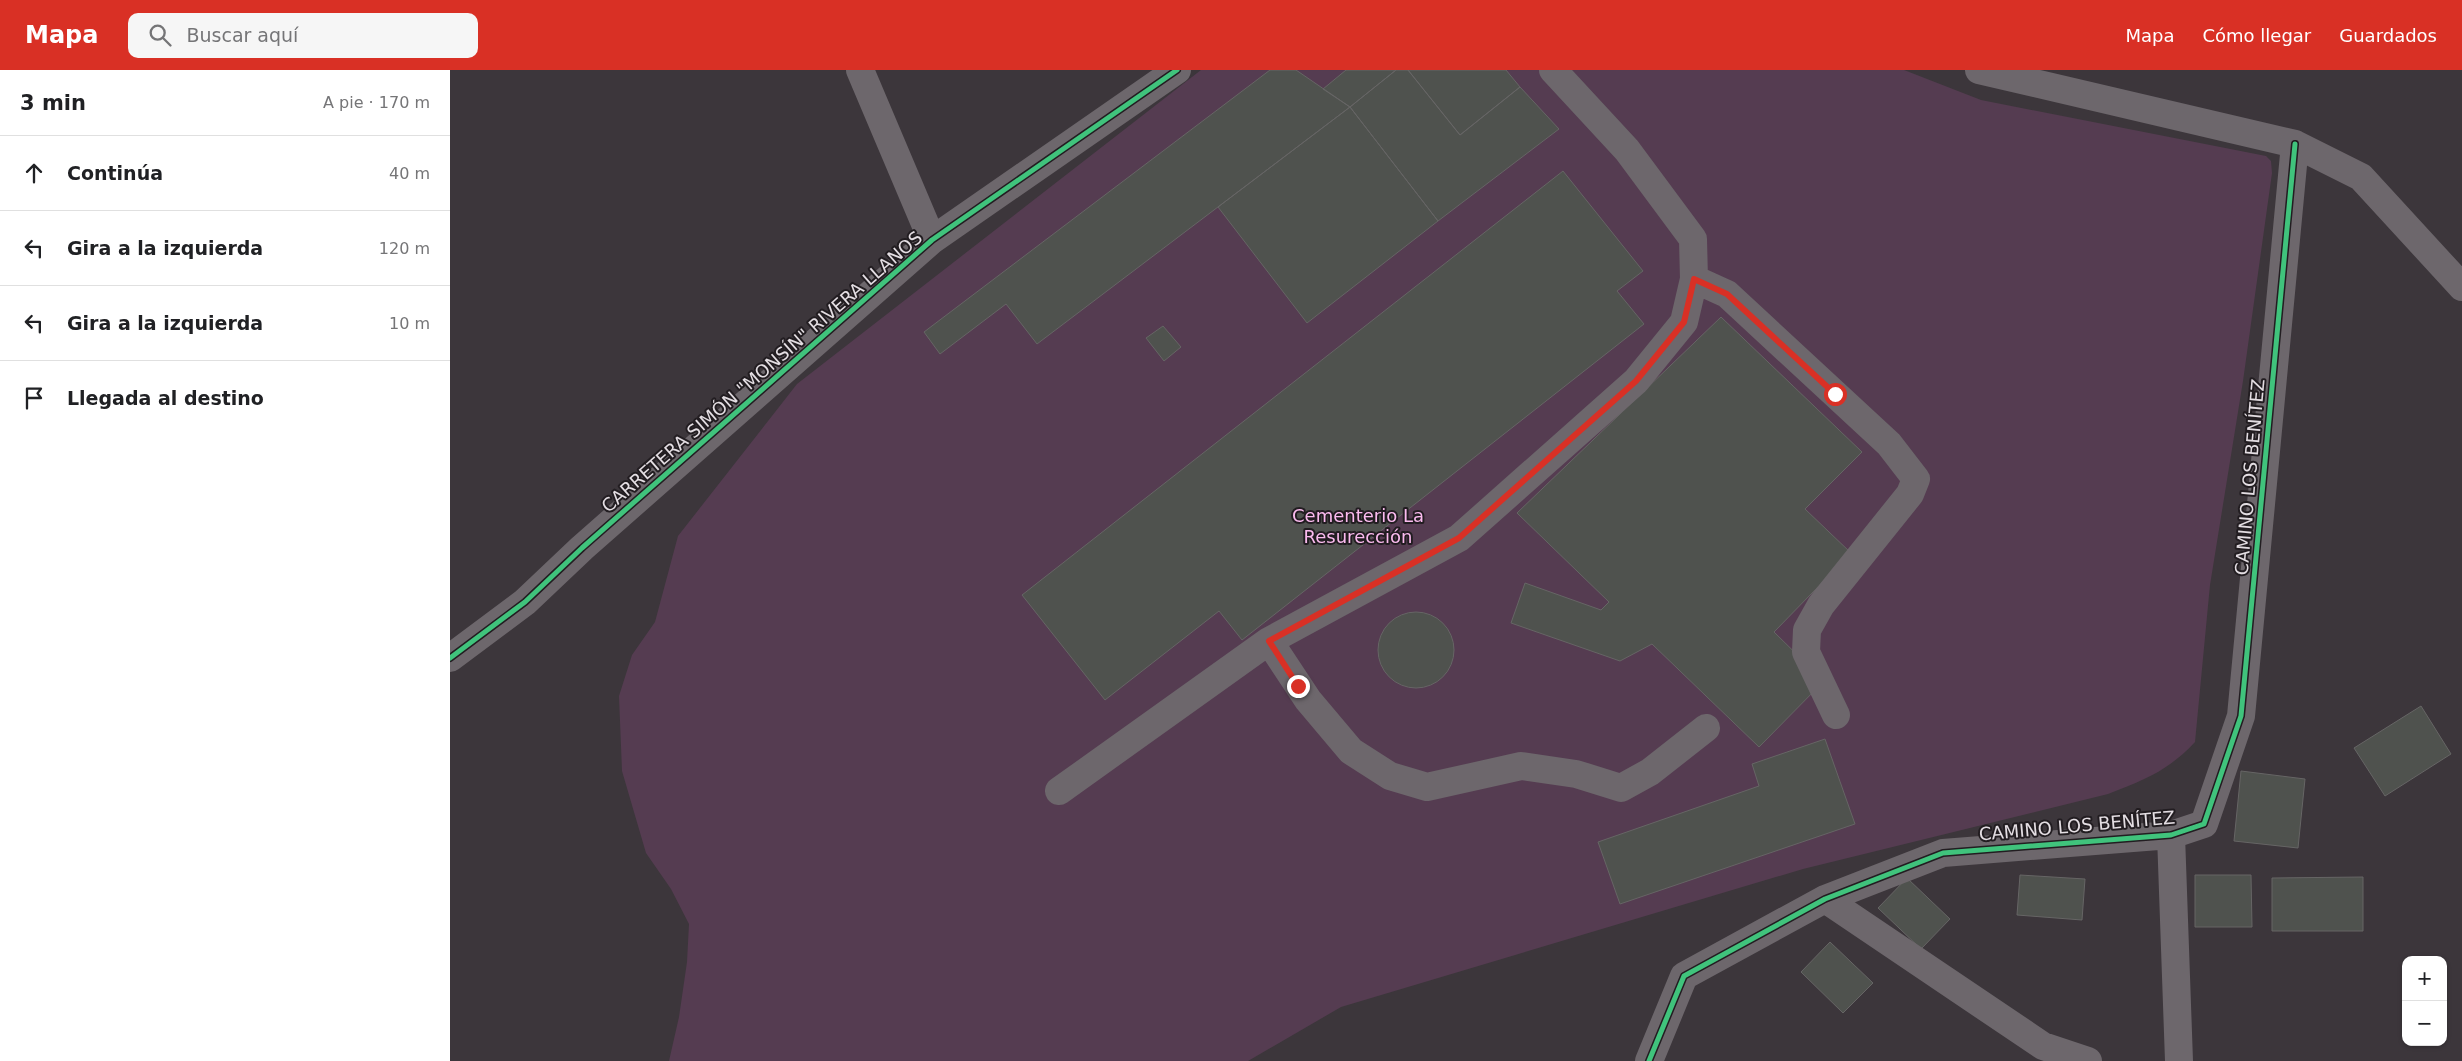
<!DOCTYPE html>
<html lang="es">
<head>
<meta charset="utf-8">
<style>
  body { margin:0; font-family:"DejaVu Sans",sans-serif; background:#f6f6f6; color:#202124 }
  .controls { position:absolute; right:15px; bottom:15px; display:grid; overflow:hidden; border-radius:10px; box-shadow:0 1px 4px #0004 }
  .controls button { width:45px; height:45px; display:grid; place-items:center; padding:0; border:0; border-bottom:1px solid #e0e0e0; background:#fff; color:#202124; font:25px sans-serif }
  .stop { position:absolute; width:15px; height:15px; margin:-11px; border:4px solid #d93025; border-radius:50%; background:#fff }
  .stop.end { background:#d93025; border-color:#fff; box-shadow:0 1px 5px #0008 }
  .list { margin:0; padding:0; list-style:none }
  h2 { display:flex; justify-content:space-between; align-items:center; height:65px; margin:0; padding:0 20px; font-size:21px }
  h2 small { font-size:16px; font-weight:400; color:#757577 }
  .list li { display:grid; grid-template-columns:32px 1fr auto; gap:15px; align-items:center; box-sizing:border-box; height:75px; padding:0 20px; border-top:1px solid #e0e0e0 }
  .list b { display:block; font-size:19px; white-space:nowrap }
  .list em { font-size:16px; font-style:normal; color:#757577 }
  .icon { flex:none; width:28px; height:28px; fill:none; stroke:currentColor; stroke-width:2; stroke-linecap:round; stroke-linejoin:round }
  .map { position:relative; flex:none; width:2012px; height:991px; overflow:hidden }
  header { display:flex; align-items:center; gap:30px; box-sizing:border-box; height:70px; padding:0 25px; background:#d93025; color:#fff }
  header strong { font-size:24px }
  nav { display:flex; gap:28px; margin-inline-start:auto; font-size:18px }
  .search { width:350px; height:45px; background:#f6f6f6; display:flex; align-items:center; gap:12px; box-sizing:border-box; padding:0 18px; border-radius:10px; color:#757577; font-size:19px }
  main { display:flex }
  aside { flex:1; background:#fff }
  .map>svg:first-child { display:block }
  .green { fill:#553c51 }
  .building { fill:#4f524e; stroke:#666565 }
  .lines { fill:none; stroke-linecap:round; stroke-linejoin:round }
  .minor { stroke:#6d676c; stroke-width:28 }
  .cycleway-casing { stroke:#221d21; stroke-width:8 }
  .cycleway { stroke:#40c37c; stroke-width:5 }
  .route { stroke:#d93025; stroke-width:6 }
  .labels { text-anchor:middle; stroke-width:4; stroke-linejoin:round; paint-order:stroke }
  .street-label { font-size:18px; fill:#e4dee3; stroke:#221d21 }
  .park-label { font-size:18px; fill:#fbbbef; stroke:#221d21 }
</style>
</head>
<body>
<header>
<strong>Mapa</strong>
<div class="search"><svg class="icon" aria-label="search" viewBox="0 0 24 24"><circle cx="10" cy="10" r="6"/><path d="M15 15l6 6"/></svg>Buscar aquí</div>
<nav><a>Mapa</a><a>Cómo llegar</a><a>Guardados</a></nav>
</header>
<main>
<aside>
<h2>3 min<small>A pie · 170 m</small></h2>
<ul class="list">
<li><svg class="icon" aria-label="ahead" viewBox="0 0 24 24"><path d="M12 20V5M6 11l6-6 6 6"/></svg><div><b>Continúa</b></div><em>40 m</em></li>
<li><svg class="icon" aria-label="left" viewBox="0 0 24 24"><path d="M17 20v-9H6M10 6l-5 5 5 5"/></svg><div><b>Gira a la izquierda</b></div><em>120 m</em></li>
<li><svg class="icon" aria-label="left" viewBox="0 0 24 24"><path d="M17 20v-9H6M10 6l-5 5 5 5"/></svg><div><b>Gira a la izquierda</b></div><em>10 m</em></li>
<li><svg class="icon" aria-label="arrive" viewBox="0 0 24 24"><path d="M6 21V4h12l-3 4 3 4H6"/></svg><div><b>Llegada al destino</b></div></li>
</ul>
</aside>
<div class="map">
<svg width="2012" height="991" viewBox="0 0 2012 991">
  <rect width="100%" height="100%" fill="#3c363b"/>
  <path class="green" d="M751,0H1454L1531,30L1816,86L1821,91L1822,103L1793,311L1760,515L1745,672C1718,701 1694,710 1658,724L1353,799L891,937L798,991H219L229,947L237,892L239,854L221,819L196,783L172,701L169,626L182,585L205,552L228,466L347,314Z"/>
  <path class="building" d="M820,0H846L900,37L587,274L556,234L490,284L474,262Z
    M896,0H946L900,37L873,19Z
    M946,0H958L1010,65L1070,17L1109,59L988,151L900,37Z
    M958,0H1056L1070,17L1010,65Z
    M900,37L988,151L857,253L768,137Z
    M1113,101L1193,201L1167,221L1194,254L792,570L769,541L655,630L572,525Z
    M1271,247L1412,382L1355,439L1401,483L1324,562L1374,611L1309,677L1202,574L1170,591L1061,553L1075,513L1151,540L1159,532L1067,443Z
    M713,256L731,277L714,291L696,268Z
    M928 580a38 38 0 1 1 76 0a38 38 0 1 1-76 0Z
    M1971,636L2001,684L1935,726L1904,678Z
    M1375,669L1405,754L1170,834L1148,772L1309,716L1302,694Z
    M1791,701L1855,709L1848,778L1784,771Z
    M1570,805L1635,809L1632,850L1567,845Z
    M1745,805H1801L1802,857H1745Z
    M1913,807V861H1822V808Z
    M1457,808L1500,849L1471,879L1428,838Z
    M1380,872L1423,913L1393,943L1351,902Z"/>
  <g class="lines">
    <path class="minor" d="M410,0L482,170
      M1529,0L1845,74L1911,107L2012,217
      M1244,209L1277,224L1439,374L1466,409L1460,424L1371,535L1357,560L1356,582L1386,645
      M819,571L858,630L901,681L940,706L977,717L1071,696L1126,704L1171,718L1200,702L1256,658
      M0,588L75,532L132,478L482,170L727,0
      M609,721L819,571L1009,468L1186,311L1234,252L1244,209L1243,169L1177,80L1103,0
      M1721,765L1729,991
      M1375,829L1593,976L1638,991
      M1199,991L1234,906L1375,829L1493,783L1721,765L1754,754L1791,646L1845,74"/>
    <g class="cycleway-casing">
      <path id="cycleway" d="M0,588L75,532L132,478L482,170L727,0
        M1199,991L1234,906L1375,829L1493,783L1721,765L1754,754L1791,646L1845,74"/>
    </g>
    <use href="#cycleway" class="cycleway"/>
  </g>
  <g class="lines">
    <path class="route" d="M848,616L819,571L1009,468L1186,311L1234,252L1244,209L1277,224L1385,324"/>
  </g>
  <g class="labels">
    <g class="street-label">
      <text transform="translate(312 302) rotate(-41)" y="6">CARRETERA SIMÓN "MONSÍN" RIVERA LLANOS</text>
      <text transform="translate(1800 407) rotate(-85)" y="6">CAMINO LOS BENÍTEZ</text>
      <text transform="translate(1627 756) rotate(-5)" y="6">CAMINO LOS BENÍTEZ</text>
    </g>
    <g class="park-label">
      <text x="908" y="452">Cementerio La<tspan x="908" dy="21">Resurección</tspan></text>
    </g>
  </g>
</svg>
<div class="controls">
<button>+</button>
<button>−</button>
</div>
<div class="stop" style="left:1385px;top:324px"></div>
<div class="stop end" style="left:848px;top:616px"></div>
</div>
</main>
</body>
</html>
